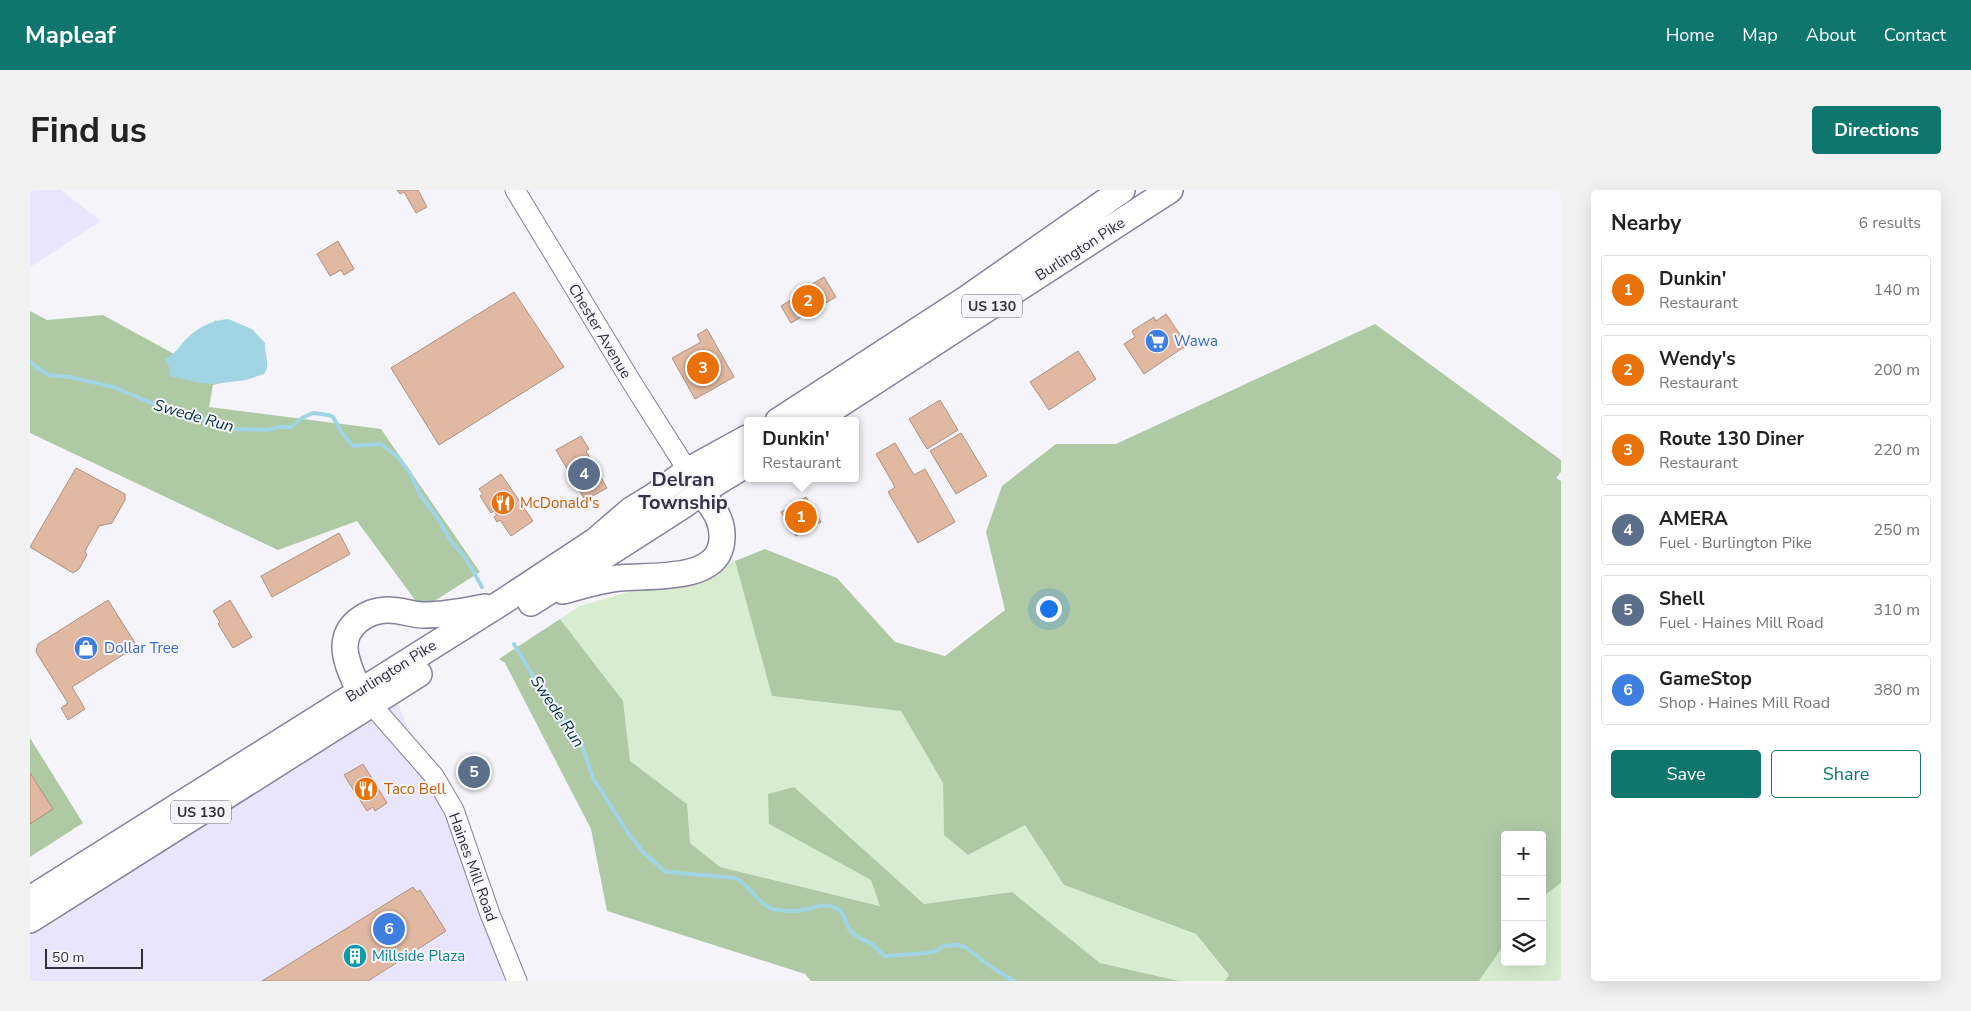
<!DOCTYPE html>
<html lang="en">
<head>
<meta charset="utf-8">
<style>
  body { margin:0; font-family:"Nunito Sans",sans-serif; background:#f2f2f2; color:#222 }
  .controls { position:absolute; right:15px; bottom:15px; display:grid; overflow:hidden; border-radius:5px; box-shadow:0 5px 20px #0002 }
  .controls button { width:45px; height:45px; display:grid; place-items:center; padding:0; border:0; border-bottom:1px solid #e0e0e0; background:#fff; color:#222; font:25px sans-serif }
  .scale { position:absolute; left:15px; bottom:12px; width:98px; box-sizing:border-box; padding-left:5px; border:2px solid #312f3a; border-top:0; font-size:14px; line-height:18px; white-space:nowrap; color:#312f3a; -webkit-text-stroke:4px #f5f4fa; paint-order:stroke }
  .you { position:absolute; left:1018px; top:418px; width:18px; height:18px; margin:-12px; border:4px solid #fff; border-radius:50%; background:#1a73e8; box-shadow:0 0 0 8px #1a73e833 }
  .badge { display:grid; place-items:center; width:32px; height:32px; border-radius:50%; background:#0f766e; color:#fff; font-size:16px; font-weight:700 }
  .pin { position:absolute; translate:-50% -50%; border:2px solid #fff; box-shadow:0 1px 5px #0006 }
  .popup { position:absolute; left:714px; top:227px; width:115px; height:65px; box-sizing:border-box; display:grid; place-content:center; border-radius:5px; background:#fff; filter:drop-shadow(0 1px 4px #0005); font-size:16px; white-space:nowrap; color:#767676 }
  .popup b { font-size:19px; color:#222 }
  .popup::after { content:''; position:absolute; left:50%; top:100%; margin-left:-10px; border:10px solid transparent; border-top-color:#fff }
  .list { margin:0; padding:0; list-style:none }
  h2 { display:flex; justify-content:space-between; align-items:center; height:65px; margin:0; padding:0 20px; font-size:21px }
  h2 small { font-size:16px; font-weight:400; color:#767676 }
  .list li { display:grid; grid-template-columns:32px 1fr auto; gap:15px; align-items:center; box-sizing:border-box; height:70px; margin:0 10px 10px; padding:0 10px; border:1px solid #e0e0e0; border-radius:5px }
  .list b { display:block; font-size:19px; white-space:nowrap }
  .list p { margin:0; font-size:16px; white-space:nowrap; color:#767676 }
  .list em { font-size:16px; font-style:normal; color:#767676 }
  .actions { display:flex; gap:10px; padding:15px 20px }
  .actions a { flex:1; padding:11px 0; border:1px solid #0f766e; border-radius:5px; text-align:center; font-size:18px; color:#0f766e }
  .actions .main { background:#0f766e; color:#fff }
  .icon { flex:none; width:28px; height:28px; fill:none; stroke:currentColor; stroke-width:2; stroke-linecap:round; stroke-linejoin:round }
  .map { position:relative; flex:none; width:1531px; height:791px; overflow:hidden; border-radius:5px }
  header { display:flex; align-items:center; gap:30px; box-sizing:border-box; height:70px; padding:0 25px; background:#0f766e; color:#fff }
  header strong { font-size:24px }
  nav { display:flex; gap:28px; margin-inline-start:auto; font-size:18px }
  .intro { display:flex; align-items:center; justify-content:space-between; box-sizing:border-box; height:120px; padding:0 30px }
  h1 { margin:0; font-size:35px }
  .button { padding:12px 22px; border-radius:5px; background:#0f766e; color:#fff; font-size:18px; font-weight:700 }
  main { display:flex; gap:30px; padding:0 30px }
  aside { flex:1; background:#fff; border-radius:5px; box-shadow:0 5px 20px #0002 }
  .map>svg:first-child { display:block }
  .built { fill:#e9e5fc }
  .green { fill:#d8edd0 }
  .forest { fill:#afc9a5 }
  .water { fill:#a1d5e4 }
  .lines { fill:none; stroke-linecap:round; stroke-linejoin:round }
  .stream { stroke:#a1d5e4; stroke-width:4 }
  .building { fill:#e1b8a1; stroke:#ac9181 }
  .secondary-casing { stroke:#86819c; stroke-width:21 }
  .highway-casing { stroke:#86819c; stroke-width:28 }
  .secondary { stroke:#fff; stroke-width:19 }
  .highway { stroke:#fff; stroke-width:25 }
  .labels { text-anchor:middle; stroke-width:4; stroke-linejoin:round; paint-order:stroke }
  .shield { fill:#f5f4fa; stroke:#6c6a74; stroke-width:1 }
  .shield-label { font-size:14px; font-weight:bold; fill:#312f3a }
  .street-label { font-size:15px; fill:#312f3a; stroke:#f5f4fa }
  .shop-label { font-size:15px; fill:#366cbe; stroke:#f5f4fa; text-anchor:start }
  .food-label { font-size:15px; fill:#c56008; stroke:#f5f4fa; text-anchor:start }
  .culture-label { font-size:15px; fill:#0d838f; stroke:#f5f4fa; text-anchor:start }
  .water-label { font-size:16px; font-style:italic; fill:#01333e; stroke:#f5f4fa }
  .district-label { font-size:20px; font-weight:bold; fill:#363249; stroke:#f5f4fa }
</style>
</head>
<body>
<header>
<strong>Mapleaf</strong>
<nav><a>Home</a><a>Map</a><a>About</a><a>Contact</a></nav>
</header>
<div class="intro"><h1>Find us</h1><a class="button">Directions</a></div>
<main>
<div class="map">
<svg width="1531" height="791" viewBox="0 0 1531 791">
  <rect width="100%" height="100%" fill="#f5f4fa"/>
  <path class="built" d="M0,0H31L71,31L0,77Z
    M362,501L460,724L487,791H0V730Z"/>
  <path class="green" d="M705,371L742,506L871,521L913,593L914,645L938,665L995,635L1034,695L1166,744L1199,786L1195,791H1149L1070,773L982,702L894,714L764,598L739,634L842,690L851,716L690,677L660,653L657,614L600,571L592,511L530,429L550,416Z
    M1531,693V791H1449L1475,753V772H1512V707Z"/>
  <path class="forest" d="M0,121L17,130L73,125L144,164L186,130L237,180L183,195L179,217L351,239L450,382L395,417L385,410L327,331L248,360L0,243Z
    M1345,134L1531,270V282L1526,288L1531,291V693L1512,707V645H1475V753L1449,791H1195L1199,785L1166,744L1034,695L995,635L938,665L914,645L913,593L871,521L742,506L705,371L735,359L807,388L865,452L915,466L975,420L956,342L972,296L1026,254H1086Z
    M530,429L593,511L600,571L657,614L660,653L690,677L850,716L841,690L739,634L738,604L764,597L894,714L982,702L1070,773L1149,791H781L775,784L577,721L561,639L475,473L469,469Z
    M0,548L53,633L0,667Z"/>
  <path class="water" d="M198,129L222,139L235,153C234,165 241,173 234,184L216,190L184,194L170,193L140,186L139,177L135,169C142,166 145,162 150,156C163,140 178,131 198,129Z"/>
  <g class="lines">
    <path class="stream" d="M0,172L18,185L40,187L87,198L116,211L206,239L238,240L248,237H261L272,228L283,223L299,225L303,227L312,243L323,256L351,254L368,267L379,282L391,306L407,327L422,353L435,367L452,397
      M484,454L509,496L551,553L563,588L598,643L613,662L634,681L639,682L705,688C720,695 727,714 743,719C751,721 765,722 773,720C785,718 794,712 806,718C816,723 814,733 820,740C826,748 833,749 842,754C847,758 850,764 856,766L897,763L907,761L913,756L927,755L935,757L964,779L984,791"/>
  </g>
  <path class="building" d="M367,0H388L397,17L386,23L374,2L370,4Z
    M308,51L324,79L314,85L311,80L300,86L287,64Z
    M794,87L806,107L761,133L751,116L775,101L774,99Z
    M484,102L534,177L409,255L361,178Z
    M1136,124L1157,155L1114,184L1094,154L1105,147L1102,141L1124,127L1126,131Z
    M677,139L704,187L665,209L642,168L671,152L667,145Z
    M1048,161L1066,189L1019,220L1000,192Z
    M910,210L928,240L897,259L879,229Z
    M931,243L957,286L926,304L900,261Z
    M551,246L559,259L556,261L577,298L555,310L526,260Z
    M865,253L884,285L895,279L925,332L888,353L858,302L865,297L846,264Z
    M46,278L95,304V310L82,333L69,336L55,361L57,365L49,379L43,383L0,357Z
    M471,284L503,331L481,346L470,330L467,332L464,327L467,325L464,321L461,323L450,306L453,304L449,299Z
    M776,307L791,332L766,346L751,322Z
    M309,343L320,364L242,407L231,386Z
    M78,410L107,456L42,497L55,519L38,530L31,518L38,513L6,462L8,454Z
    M200,410L222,447L203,458L188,434L190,432L183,421Z
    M333,574L357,613L345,621L343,617L337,621L314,585Z
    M0,583L23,619L0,634Z
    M383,697L387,702L390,700L416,741L338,791H232Z"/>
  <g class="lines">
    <g class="secondary-casing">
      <path id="secondary" d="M485,0L604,196L665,292
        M334,506L404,586L424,620L460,724L487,791"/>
    </g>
    <g class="highway-casing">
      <path id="highway" d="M748,231L936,109L1092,0
        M784,231L1140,0
        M533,401C551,396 570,390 589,388C617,385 683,392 691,356C696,333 684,319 671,302
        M501,413L654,315L671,302L717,274
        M329,501C324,488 315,472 315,457C315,435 336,421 356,420C369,419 381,425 394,425C414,425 435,421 455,417
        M0,709L474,411L565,351L601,320L624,306L657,281L717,248
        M0,730L389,484"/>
    </g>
    <use href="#secondary" class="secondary"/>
    <use href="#highway" class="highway"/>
  </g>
  <defs>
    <g id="supermarket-disc" transform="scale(1.25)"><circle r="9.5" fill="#3f7fe0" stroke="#f5f4fa"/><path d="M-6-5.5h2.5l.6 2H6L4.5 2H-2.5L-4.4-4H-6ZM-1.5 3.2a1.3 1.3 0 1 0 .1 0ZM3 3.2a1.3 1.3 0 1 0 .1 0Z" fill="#fff"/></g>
    <g id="restaurant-disc" transform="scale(1.25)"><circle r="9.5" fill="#e8710a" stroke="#f5f4fa"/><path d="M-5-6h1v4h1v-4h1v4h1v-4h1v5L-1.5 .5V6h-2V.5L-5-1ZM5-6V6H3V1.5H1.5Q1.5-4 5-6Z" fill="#fff"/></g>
    <g id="shop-disc" transform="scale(1.25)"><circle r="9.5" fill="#3f7fe0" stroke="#f5f4fa"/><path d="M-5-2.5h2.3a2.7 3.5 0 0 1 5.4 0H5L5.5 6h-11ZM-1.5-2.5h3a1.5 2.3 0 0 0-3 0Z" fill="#fff"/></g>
    <g id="building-disc" transform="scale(1.25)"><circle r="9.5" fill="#0f9aa8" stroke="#f5f4fa"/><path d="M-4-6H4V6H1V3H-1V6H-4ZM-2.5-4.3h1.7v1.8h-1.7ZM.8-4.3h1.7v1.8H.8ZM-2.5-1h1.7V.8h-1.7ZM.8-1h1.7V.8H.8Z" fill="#fff"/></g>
  </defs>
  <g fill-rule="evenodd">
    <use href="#supermarket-disc" x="1127" y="151"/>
    <use href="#restaurant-disc" x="473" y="313"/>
    <use href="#shop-disc" x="56" y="458"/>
    <use href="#restaurant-disc" x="336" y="599"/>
    <use href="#building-disc" x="325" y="766"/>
  </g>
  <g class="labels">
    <g class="shield">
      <rect x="932" y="104.5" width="60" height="23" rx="4"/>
      <rect x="141" y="610.5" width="60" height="23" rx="4"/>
    </g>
    <g class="shield-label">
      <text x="962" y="121">US 130</text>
      <text x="171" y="627">US 130</text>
    </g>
    <g class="street-label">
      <text transform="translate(1050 59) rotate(-33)" y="5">Burlington Pike</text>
      <text transform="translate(570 141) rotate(59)" y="5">Chester Avenue</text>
      <text transform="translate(361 481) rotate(-32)" y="5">Burlington Pike</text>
      <text transform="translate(443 677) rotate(70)" y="5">Haines Mill Road</text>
    </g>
    <g class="shop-label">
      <text x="1144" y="156">Wawa</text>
      <text x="74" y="463">Dollar Tree</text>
    </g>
    <g class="food-label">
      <text x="490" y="318">McDonald's</text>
      <text x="354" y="604">Taco Bell</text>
    </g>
    <g class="culture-label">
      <text x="342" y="771">Millside Plaza</text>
    </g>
    <g class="water-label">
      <text transform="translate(164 225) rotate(16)" y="6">Swede Run</text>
      <text transform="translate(528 521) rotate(56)" y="6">Swede Run</text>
    </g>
    <g class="district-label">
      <text x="653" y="296">Delran<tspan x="653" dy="23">Township</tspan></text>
    </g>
  </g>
</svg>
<div class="controls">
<button>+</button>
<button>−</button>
<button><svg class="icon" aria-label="layers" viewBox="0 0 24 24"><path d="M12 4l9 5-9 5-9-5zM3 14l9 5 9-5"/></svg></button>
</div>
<div class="scale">50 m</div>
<div class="you"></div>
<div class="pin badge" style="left:771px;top:327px;background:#e8710a">1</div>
<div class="popup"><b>Dunkin'</b>Restaurant</div>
<div class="pin badge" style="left:778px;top:111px;background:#e8710a">2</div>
<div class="pin badge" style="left:673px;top:178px;background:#e8710a">3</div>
<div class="pin badge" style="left:554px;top:284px;background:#5c6f8a">4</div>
<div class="pin badge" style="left:444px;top:582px;background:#5c6f8a">5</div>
<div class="pin badge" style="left:359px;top:739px;background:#3f7fe0">6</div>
</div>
<aside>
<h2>Nearby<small>6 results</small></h2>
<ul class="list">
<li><span class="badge" style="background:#e8710a">1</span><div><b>Dunkin'</b><p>Restaurant</p></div><em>140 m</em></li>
<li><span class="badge" style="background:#e8710a">2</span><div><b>Wendy's</b><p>Restaurant</p></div><em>200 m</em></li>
<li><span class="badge" style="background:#e8710a">3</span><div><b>Route 130 Diner</b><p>Restaurant</p></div><em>220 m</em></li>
<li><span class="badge" style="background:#5c6f8a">4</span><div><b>AMERA</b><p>Fuel · Burlington Pike</p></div><em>250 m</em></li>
<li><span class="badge" style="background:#5c6f8a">5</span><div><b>Shell</b><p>Fuel · Haines Mill Road</p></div><em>310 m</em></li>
<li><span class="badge" style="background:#3f7fe0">6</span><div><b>GameStop</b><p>Shop · Haines Mill Road</p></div><em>380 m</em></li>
</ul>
<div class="actions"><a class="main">Save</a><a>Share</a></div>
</aside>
</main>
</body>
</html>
